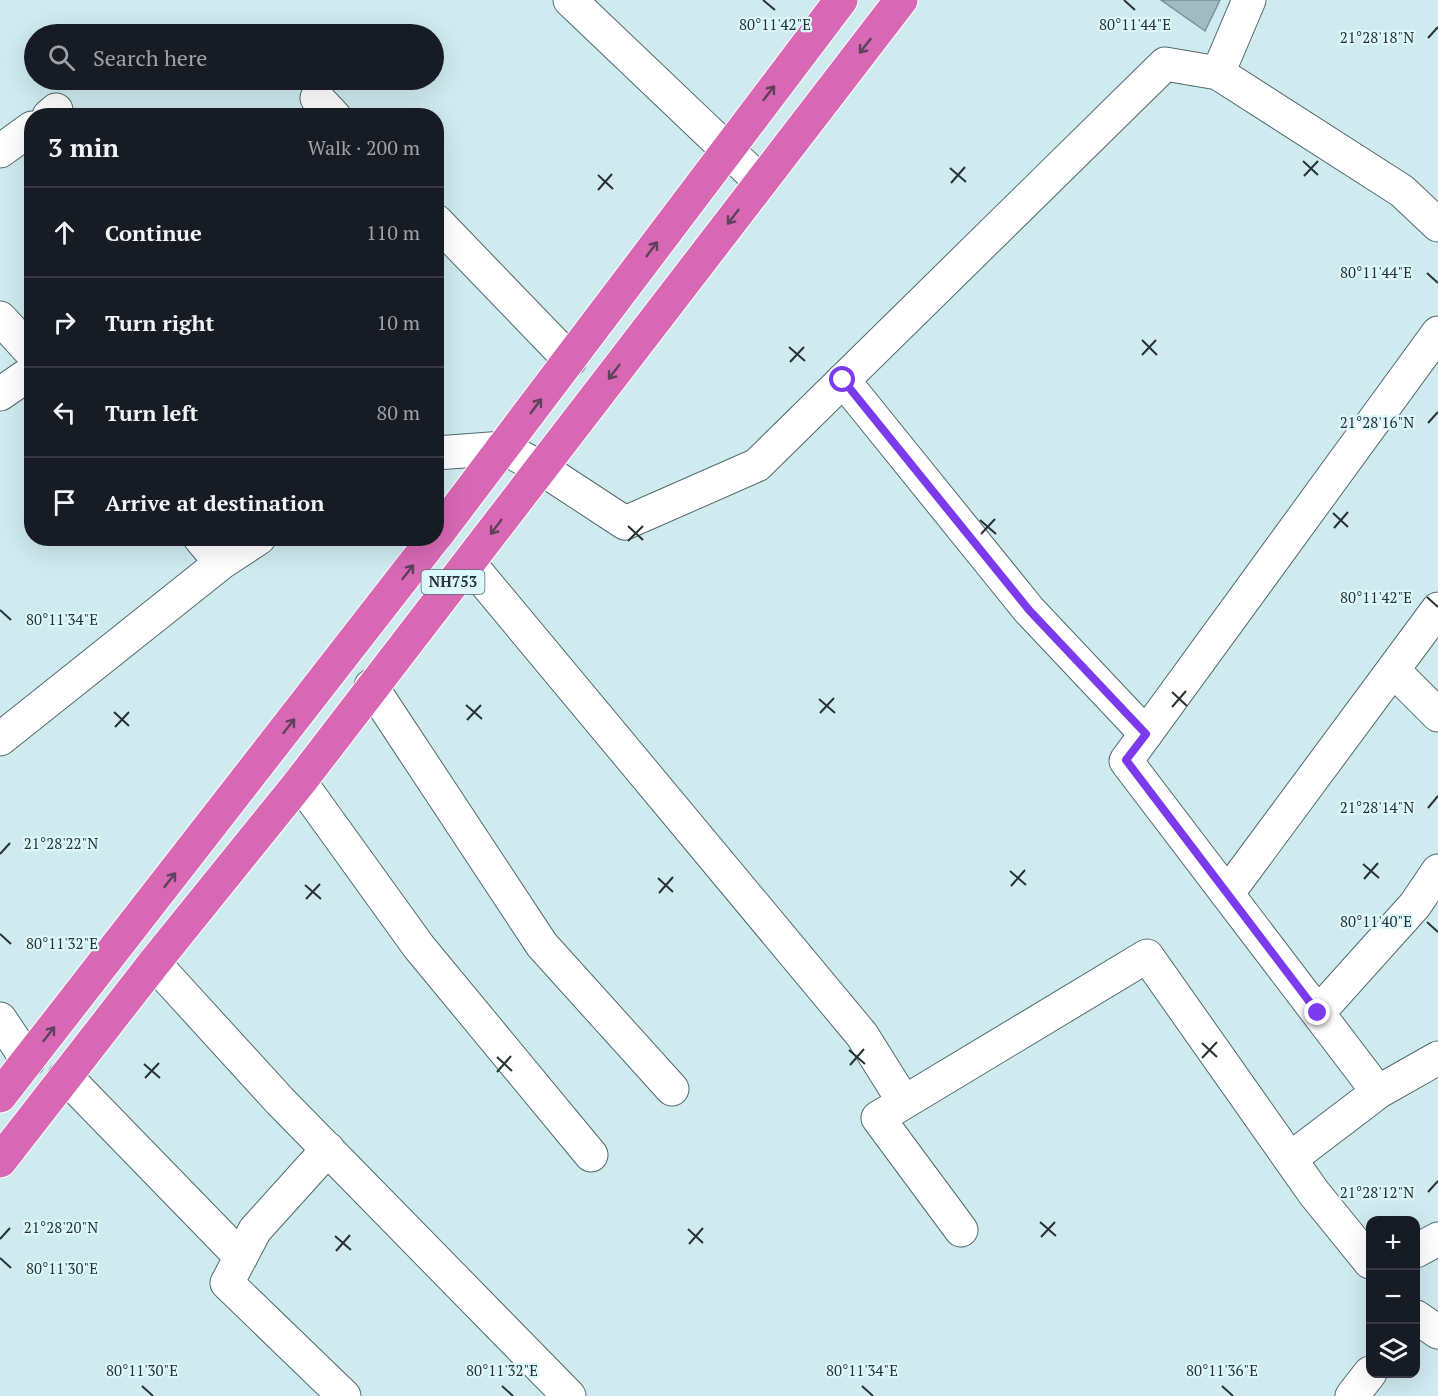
<!DOCTYPE html>
<html lang="en">
<head>
<meta charset="utf-8">
<style>
  body { margin:0; font-family:"PT Serif",serif; background:#242831; color:#f1f3f6 }
  .controls { position:absolute; right:18px; bottom:18px; display:grid; overflow:hidden; border-radius:12px; box-shadow:0 6px 24px #0002 }
  .controls button { width:54px; height:54px; display:grid; place-items:center; padding:0; border:0; border-bottom:2px solid #363941; background:#171b24; color:#f1f3f6; font:30px sans-serif }
  .stop { position:absolute; width:18px; height:18px; margin:-14px; border:4px solid #7c3aed; border-radius:50%; background:#fff }
  .stop.end { background:#7c3aed; border-color:#fff; box-shadow:0 2px 6px #0008 }
  .list { margin:0; padding:0; list-style:none }
  h2 { display:flex; justify-content:space-between; align-items:center; height:78px; margin:0; padding:0 24px; font-size:26px }
  h2 small { font-size:20px; font-weight:400; color:#9ea1a6 }
  .list li { display:grid; grid-template-columns:39px 1fr auto; gap:18px; align-items:center; box-sizing:border-box; height:90px; padding:0 24px; border-top:2px solid #363941 }
  .list b { display:block; font-size:22px; white-space:nowrap }
  .list em { font-size:20px; font-style:normal; color:#9ea1a6 }
  .icon { flex:none; width:33px; height:33px; fill:none; stroke:currentColor; stroke-width:2; stroke-linecap:round; stroke-linejoin:round }
  .map { position:relative; flex:none; width:1438px; height:1396px; overflow:hidden }
  .search { position:absolute; background:#171b24; box-shadow:0 6px 24px #0002; left:24px; top:24px; width:420px; height:66px; display:flex; align-items:center; gap:15px; box-sizing:border-box; padding:0 21px; border-radius:33px; color:#9ea1a6; font-size:22px }
  .panel { position:absolute; background:#171b24; box-shadow:0 6px 24px #0002; left:24px; top:108px; width:420px; height:438px; border-radius:24px }
  .map>svg:first-child { display:block }
  .building { fill:#a1bbc0; stroke:#799398; stroke-width:1.5 }
  .lines { fill:none; stroke-linecap:round; stroke-linejoin:round }
  .minor-casing { stroke:#526a6f; stroke-width:35 }
  .highway-casing { stroke:#fff; stroke-width:35 }
  .minor { stroke:#fff; stroke-width:33 }
  .highway { stroke:#d868b4; stroke-width:33 }
  .oneway { stroke:#5c425a }
  .route { stroke:#7c3aed; stroke-width:8 }
  .ticks { fill:none; stroke:#273133; stroke-width:2 }
  .labels { text-anchor:middle; stroke-width:4.5; stroke-linejoin:round; paint-order:stroke }
  .shield { fill:#dcf8fd; stroke:#5d6d70; stroke-width:1.5 }
  .shield-label { font-size:15px; font-weight:bold; fill:#273133 }
  .ticks-label { font-size:15px; text-anchor:middle; fill:#273133; stroke:#dcf8fd; stroke-width:4.5; stroke-linejoin:round; paint-order:stroke }
</style>
</head>
<body>
<div class="map">
<svg width="1438" height="1396" viewBox="0 0 1438 1396">
  <rect width="100%" height="100%" fill="#cfebf0"/>
  <path class="building" d="M1161,0H1220L1205,31Z"/>
  <g class="lines">
    <g class="minor-casing">
      <path id="minor" d="M570,0L760,181
        M1218,73L1249,0
        M317,98L334,116
        M49,116L56,110
        M0,151L32,128
        M436,221L570,360
        M0,318L32,353
        M843,380L1029,610L1146,734
        M0,394L32,372
        M436,453L504,448L541,468L625,523L757,465L1165,64L1218,73L1402,191L1438,225
        M200,538L221,563L259,538
        M469,563L862,1035L904,1102
        M1393,670L1438,715
        M371,686L542,945L672,1089
        M0,739L221,563
        M300,782L419,947L591,1155
        M1227,894L1438,609
        M154,963L280,1101L569,1396
        M1318,1013L1415,905L1438,871
        M0,1019L28,1061
        M64,1078L68,1079L241,1257
        M1378,1092L1438,1058
        M328,1149L255,1230L227,1283L344,1396
        M1290,1159L1378,1092L1126,761L1438,333
        M961,1230L878,1118L1147,956L1314,1193L1370,1262
        M1416,1251L1438,1239
        M1416,1317L1438,1332
        M1352,1396L1370,1373"/>
    </g>
    <g class="highway-casing">
      <path id="highway" d="M436,536L841,0
        M0,1096L434,538
        M0,1161L154,963L300,782L901,0"/>
    </g>
    <use href="#minor" class="minor"/>
    <use href="#highway" class="highway"/>
  </g>
  <defs><path id="oneway-shaft" d="M-6 0H5M1.5-3L5.5 0L1.5 3" fill="none" stroke-width="1.6" stroke-linecap="round" stroke-linejoin="round" transform="scale(1.5)"/></defs>
  <g class="oneway">
    <use href="#oneway-shaft" transform="translate(865 46) rotate(128)"/>
    <use href="#oneway-shaft" transform="translate(769 93) rotate(-52)"/>
    <use href="#oneway-shaft" transform="translate(733 217) rotate(127)"/>
    <use href="#oneway-shaft" transform="translate(652 249) rotate(-53)"/>
    <use href="#oneway-shaft" transform="translate(614 372) rotate(127)"/>
    <use href="#oneway-shaft" transform="translate(536 406) rotate(-53)"/>
    <use href="#oneway-shaft" transform="translate(496 527) rotate(127)"/>
    <use href="#oneway-shaft" transform="translate(408 572) rotate(-52)"/>
    <use href="#oneway-shaft" transform="translate(289 726) rotate(-52)"/>
    <use href="#oneway-shaft" transform="translate(170 880) rotate(-52)"/>
    <use href="#oneway-shaft" transform="translate(49 1034) rotate(-52)"/>
  </g>
  <g class="lines">
    <path class="route" d="M843,380L1029,610L1146,734L1126,760L1318,1013"/>
  </g>
  <path class="ticks" d="M763,0L775,10M1124,0L1135,10M1428,38L1438,27M1303,161L1318,175M950,168L966,182M598,175L613,189M1304,176L1318,161M951,183L965,167M598,190L612,174M1427,273L1438,283M1142,340L1157,355M789,347L805,361M1142,355L1156,340M790,362L804,347M1428,423L1438,412M1333,513L1348,527M980,520L996,534M628,526L643,540M1334,528L1348,512M981,534L995,519M628,541L643,526M1427,597L1438,607M0,610L11,620M1172,692L1187,706M819,699L835,713M466,705L482,719M1172,707L1186,691M114,712L129,726M820,713L834,698M467,720L481,705M115,727L129,712M1428,808L1438,796M0,854L10,843M1363,864L1379,878M1010,871L1026,885M658,878L673,892M1364,879L1378,863M305,885L321,899M1011,886L1025,870M659,893L673,877M306,899L320,884M1427,922L1438,932M0,934L11,944M1202,1043L1217,1057M849,1050L865,1064M497,1057L512,1071M1202,1058L1217,1042M144,1064L160,1078M850,1065L864,1049M497,1072L511,1056M145,1078L159,1063M1428,1192L1438,1181M1040,1222L1056,1236M688,1229L703,1243M335,1236L351,1250M1041,1237L1055,1222M0,1239L10,1228M689,1244L703,1228M336,1251L350,1235M0,1258L11,1268M142,1386L153,1396M502,1386L513,1396M862,1386L873,1396M1222,1386L1233,1396"/>
  <g class="labels">
    <rect class="shield" x="421.5" y="570" width="63" height="24" rx="4.5"/>
    <g class="shield-label">
      <text x="453" y="587">NH753</text>
    </g>
  </g>
  <g class="ticks-label">
    <text x="775" y="30">80°11'42"E</text>
    <text x="1135" y="30">80°11'44"E</text>
    <text x="1377" y="43">21°28'18"N</text>
    <text x="1376" y="278">80°11'44"E</text>
    <text x="1377" y="428">21°28'16"N</text>
    <text x="1376" y="603">80°11'42"E</text>
    <text x="62" y="625">80°11'34"E</text>
    <text x="1377" y="813">21°28'14"N</text>
    <text x="61" y="849">21°28'22"N</text>
    <text x="1376" y="927">80°11'40"E</text>
    <text x="62" y="949">80°11'32"E</text>
    <text x="1377" y="1198">21°28'12"N</text>
    <text x="61" y="1233">21°28'20"N</text>
    <text x="62" y="1274">80°11'30"E</text>
    <text x="142" y="1376">80°11'30"E</text>
    <text x="502" y="1376">80°11'32"E</text>
    <text x="862" y="1376">80°11'34"E</text>
    <text x="1222" y="1376">80°11'36"E</text>
  </g>
</svg>
<div class="controls">
<button>+</button>
<button>−</button>
<button><svg class="icon" aria-label="layers" viewBox="0 0 24 24"><path d="M12 4l9 5-9 5-9-5zM3 14l9 5 9-5"/></svg></button>
</div>
<div class="stop" style="left:843px;top:380px"></div>
<div class="stop end" style="left:1318px;top:1013px"></div>
<div class="search"><svg class="icon" aria-label="search" viewBox="0 0 24 24"><circle cx="10" cy="10" r="6"/><path d="M15 15l6 6"/></svg>Search here</div>
<section class="panel">
<h2>3 min<small>Walk · 200 m</small></h2>
<ul class="list">
<li><svg class="icon" aria-label="ahead" viewBox="0 0 24 24"><path d="M12 20V5M6 11l6-6 6 6"/></svg><div><b>Continue</b></div><em>110 m</em></li>
<li><svg class="icon" aria-label="right" viewBox="0 0 24 24"><path d="M7 20v-9h11M14 6l5 5-5 5"/></svg><div><b>Turn right</b></div><em>10 m</em></li>
<li><svg class="icon" aria-label="left" viewBox="0 0 24 24"><path d="M17 20v-9H6M10 6l-5 5 5 5"/></svg><div><b>Turn left</b></div><em>80 m</em></li>
<li><svg class="icon" aria-label="arrive" viewBox="0 0 24 24"><path d="M6 21V4h12l-3 4 3 4H6"/></svg><div><b>Arrive at destination</b></div></li>
</ul>
</section>
</div>
</body>
</html>
